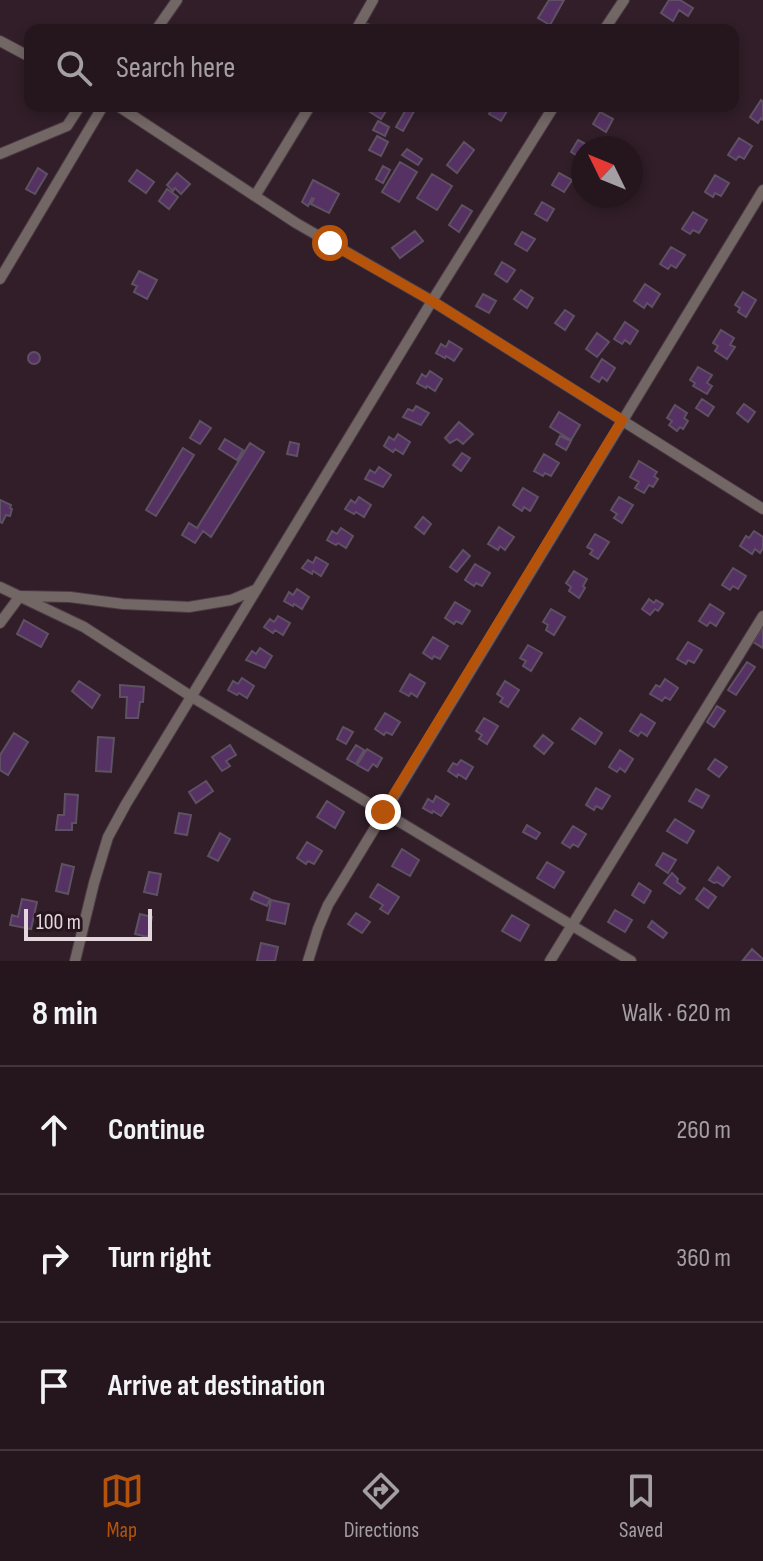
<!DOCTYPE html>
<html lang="en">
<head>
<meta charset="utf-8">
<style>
  body { margin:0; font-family:"Sofia Sans Condensed",sans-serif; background:#31232b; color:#f1f3f6 }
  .compass { position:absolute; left:571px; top:136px; width:72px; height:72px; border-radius:50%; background:#25161e; box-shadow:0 4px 12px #0003; rotate:313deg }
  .scale { position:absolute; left:24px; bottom:20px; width:128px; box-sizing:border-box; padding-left:8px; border:4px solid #e3d6dc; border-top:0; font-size:22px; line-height:28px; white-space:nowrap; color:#e3d6dc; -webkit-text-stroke:6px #27151e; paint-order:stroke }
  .stop { position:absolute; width:24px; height:24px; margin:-18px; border:6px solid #b45309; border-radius:50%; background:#fff }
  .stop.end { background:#b45309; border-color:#fff; box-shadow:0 2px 8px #0008 }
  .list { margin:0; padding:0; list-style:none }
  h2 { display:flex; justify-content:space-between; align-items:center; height:104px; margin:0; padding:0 32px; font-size:34px }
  h2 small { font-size:26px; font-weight:400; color:#a39fa4 }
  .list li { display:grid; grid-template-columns:52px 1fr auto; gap:24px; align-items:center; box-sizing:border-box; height:128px; padding:0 32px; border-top:2px solid #42353c }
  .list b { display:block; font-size:30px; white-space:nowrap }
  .list em { font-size:26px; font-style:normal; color:#a39fa4 }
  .icon { flex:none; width:44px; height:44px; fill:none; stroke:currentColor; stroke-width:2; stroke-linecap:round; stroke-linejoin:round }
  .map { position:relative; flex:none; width:763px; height:961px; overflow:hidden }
  .search { position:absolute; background:#25161e; box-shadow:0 4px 12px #0003; left:24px; right:24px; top:24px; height:88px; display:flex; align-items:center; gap:20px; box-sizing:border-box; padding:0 28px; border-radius:16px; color:#a39fa4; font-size:30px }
  .sheet { height:488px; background:#25161e }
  nav { display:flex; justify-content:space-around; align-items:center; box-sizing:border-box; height:112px; border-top:2px solid #42353c; background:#25161e; font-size:22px; color:#a39fa4 }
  nav a { display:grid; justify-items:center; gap:4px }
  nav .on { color:#b45309 }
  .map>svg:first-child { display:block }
  .building { fill:#553263; stroke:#5e5163; stroke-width:2 }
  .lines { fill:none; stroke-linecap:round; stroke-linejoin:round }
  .minor-casing { stroke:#4d3b45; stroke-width:12 }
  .minor { stroke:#736766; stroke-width:10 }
  .route { stroke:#b45309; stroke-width:10 }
</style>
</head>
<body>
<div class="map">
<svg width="763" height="961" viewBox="0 0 763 961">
  <rect width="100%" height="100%" fill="#311e28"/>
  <path class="building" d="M549,0H564L550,25L538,18Z
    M669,0H680L693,8L688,16L679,10L673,21L661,13Z
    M366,24L392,29V30H365Z
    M761,100L763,102V120L761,118L758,123L750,117Z
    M370,106H384L388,108L381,119L367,110Z
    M408,106H417L403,131L396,127Z
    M494,106H510L501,121L489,114Z
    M600,112L613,119L606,132L593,124Z
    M378,121L389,127L385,136L373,130Z
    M377,136L388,142L381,156L369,150Z
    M739,138L752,146L744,159L739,156L736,160L728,155Z
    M578,140L591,147L583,148V159L571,152Z
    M464,142L474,150L457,173L447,165Z
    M407,149L422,159L418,165L402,155Z
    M400,162L417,172L399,202L382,192Z
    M383,166L390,170L383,183L376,179Z
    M38,168L47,174L35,194L26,189Z
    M137,170L154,182L146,193L129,181Z
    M177,173L190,184L181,194L175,188L173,191L167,185Z
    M559,173L572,180L564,192L552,185Z
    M432,174L452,186L437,210L417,198Z
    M715,175L729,183L721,196L715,193L713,197L705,192Z
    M313,180L339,194L329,213L311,204L314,199L312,198L308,206L302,202Z
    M167,189L178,197L169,209L159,201Z
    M542,202L554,209L547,221L535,214Z
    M462,205L472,211L459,232L449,225Z
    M693,212L707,220L699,233L693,230L690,234L682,229Z
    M415,231L423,241L400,258L392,248Z
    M522,232L535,239L527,251L515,244Z
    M671,247L685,255L676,268L671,265L668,269L660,264Z
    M502,262L515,270L507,282L495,274Z
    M139,271L157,280L147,299L134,292L137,286L132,284Z
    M645,284L660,294L652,307L647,303L644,308L634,301Z
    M521,290L533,298L527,308L514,299Z
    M743,292L756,300L746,317L738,312L740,308L735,305Z
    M483,294L496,301L489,313L476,306Z
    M565,310L574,316L565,330L555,323Z
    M625,322L638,331L630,344L625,340L622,344L614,339Z
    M721,330L734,338L730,345L735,347L727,359L715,351L718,346L713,343Z
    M597,333L609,342L597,357L586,349Z
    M449,341L462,349L454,361L446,356L445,358L436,353L441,344L446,347Z
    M28 358a6 6 0 1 1 12 0a6 6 0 1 1-12 0Z
    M602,359L615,368L607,381L602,377L599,382L591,377Z
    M698,367L712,375L707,383L712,386L707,394L693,386L695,383L690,380Z
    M430,371L442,379L435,391L427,386L426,388L417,383L422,374L426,377Z
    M702,399L714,407L708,416L696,408Z
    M744,404L755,412L748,422L737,413Z
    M675,405L687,413L684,418L688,421L683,429L680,427L677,431L669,425L672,421L667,418Z
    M416,406L429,413L421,425L403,417L408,409L413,411Z
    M559,412L580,425L571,440L550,427Z
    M200,421L211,428L200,444L190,438Z
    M459,422L473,434L463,444L457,439L450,443L445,438Z
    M398,434L410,442L403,454L395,449L393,452L384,446L389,437L394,440Z
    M560,436L571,441L566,450L556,444Z
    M225,439L243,450L237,460L219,449Z
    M290,442L299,444L297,456L287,454Z
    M250,443L264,452L211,537L203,531L195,543L182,535L189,523L197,528Z
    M183,448L194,455L156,516L146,510Z
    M462,453L470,458L461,471L453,465Z
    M544,454L559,463L551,476L545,473L543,476L534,471Z
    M639,461L657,472L654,476L658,479L653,487L649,485L644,493L635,488L639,482L630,477Z
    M379,467L391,475L383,487L365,479L370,470L375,473Z
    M523,488L538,497L530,511L524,507L522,511L513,505Z
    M359,497L371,505L364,517L356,512L354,514L345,509L351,500L355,503Z
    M619,497L633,505L622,523L614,518L617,514L611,510Z
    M0,500L11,505L10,508L12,509L10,516L6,515L2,523L0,522Z
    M423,517L431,524L424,534L415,527Z
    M499,527L514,537L505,550L500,546L498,550L488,544Z
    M341,528L353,536L346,548L338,543L336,545L327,540L332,531L337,534Z
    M754,531L763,537V548L760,553L755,549L752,554L740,546L746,536L749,538Z
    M595,534L609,542L598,559L590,554L593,550L587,547Z
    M463,550L470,556L457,572L450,567Z
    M316,557L328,564L321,576L313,571L312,574L302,568L308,560L313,563Z
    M475,564L490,573L482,586L476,583L474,586L465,580Z
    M733,568L746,576L738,589L733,586L730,590L722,585Z
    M574,571L587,579L583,586L585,588L579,598L569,591L571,587L566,583Z
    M297,589L309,597L302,609L294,604L293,606L284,601L289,592L293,595Z
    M649,599L654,603L656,600L663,604L658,611L655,609L650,615L642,609Z
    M455,602L470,611L462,624L456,621L454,624L445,618Z
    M710,604L724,613L716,626L710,622L707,626L699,621Z
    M551,609L565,617L554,635L546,630L548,625L543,622Z
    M278,616L290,623L283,635L275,630L273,633L264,627L270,619L274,622Z
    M24,620L48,634L41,647L17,634Z
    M763,627V648L753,642Z
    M433,637L448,646L440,659L434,656L432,659L423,653Z
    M688,642L702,650L694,663L688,660L686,664L677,659Z
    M528,645L542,653L531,671L523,666L526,661L520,658Z
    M260,648L272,656L265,668L246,660L252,651L256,654Z
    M747,662L755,667L736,695L728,690Z
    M410,674L425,683L417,697L411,693L409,696L400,691Z
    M242,678L254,686L247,698L239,693L237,695L228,690L233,681L238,684Z
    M665,679L678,688L670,700L665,697L662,701L650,694L656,685L660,687Z
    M79,681L100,695L92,708L72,691Z
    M505,681L519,690L508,707L500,702L503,698L497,694Z
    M120,685L144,687L143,702H140L138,718H126L127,697H120Z
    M717,706L725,711L714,727L707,722Z
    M385,713L400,722L392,735L386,732L384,735L375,729Z
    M641,714L655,723L647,736L641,732L638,736L630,731Z
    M484,718L498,726L487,744L479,739L482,735L476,731Z
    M580,718L602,733L595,744L572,729Z
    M343,727L353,732L346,744L337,739Z
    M14,733L28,742L8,775L0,770V755Z
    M543,735L553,743L544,754L534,746Z
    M98,737L114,738L111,772L96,771Z
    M230,745L236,755L226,761L230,766L222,771L212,757Z
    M356,745L364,750L356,764L347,759Z
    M367,749L382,758L377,767L373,764L368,771L357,765Z
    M620,750L633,759L625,772L620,768L617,772L609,767Z
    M715,759L727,767L719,777L708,769Z
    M461,760L473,767L466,779L458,774L457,777L448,771L453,763L457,765Z
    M206,781L213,791L196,803L189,792Z
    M596,788L610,796L602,809L596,806L594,810L586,805Z
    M696,789L709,796L702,808L689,801Z
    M65,794L78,795L76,823H72V830H56L58,815H64Z
    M436,796L449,804L441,816L433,811L432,813L423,808L428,799L433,802Z
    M327,801L344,812L335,828L317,817Z
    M179,813L191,815L187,835L175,833Z
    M675,819L694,831L687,843L667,831Z
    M527,825L540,833L536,839L523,832Z
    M573,826L586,834L578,847L573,844L570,848L562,843Z
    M220,833L230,839L218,861L208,856Z
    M307,842L322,851L314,864L308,861L306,864L297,858Z
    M402,849L419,860L410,876L392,866Z
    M663,853L676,860L668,873L656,865Z
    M547,862L564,872L554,888L537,878Z
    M62,864L74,867L68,894L56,891Z
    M718,867L730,877L723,886L717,882L714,883L709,880Z
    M149,872L161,874L157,895L144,892Z
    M672,873L678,879L677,882L685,888L680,894L664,883Z
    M639,883L651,891L644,903L632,895Z
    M378,884L399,897L388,914L380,909L383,905L370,897Z
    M704,888L716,897L708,908L696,899Z
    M254,892L270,899L267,906L251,899Z
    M22,899L37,902L31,929L10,925L12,915L18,917Z
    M271,900L289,904L285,924L267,920Z
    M615,910L632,920L625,932L608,922Z
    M356,913L370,922L362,933L348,924Z
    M140,914L152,917L148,937L135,934Z
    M512,915L529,925L520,941L502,931Z
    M652,921L667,933L663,938L648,927Z
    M261,943L278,947L275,961H257Z
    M752,949L763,959V961L743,960Z"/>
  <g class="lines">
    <g class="minor-casing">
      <path id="minor" d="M156,30L177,0
        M356,30L373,0
        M604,30L624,0
        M0,41L30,57
        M118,106L296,223L432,301L763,509
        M0,154L67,126L80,106
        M255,196L310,106
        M0,279L103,106
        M0,587L84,627L192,697L631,961
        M0,623L20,596L70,597L123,604L189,607L231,600L257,589
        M75,961L94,883L108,837L126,804L432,301L554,106
        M308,961L318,929L328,905L763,190
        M550,961L763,616"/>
    </g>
    <use href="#minor" class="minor"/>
  </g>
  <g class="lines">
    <path class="route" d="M330,243L432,301L622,420L383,812"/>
  </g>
</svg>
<svg class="compass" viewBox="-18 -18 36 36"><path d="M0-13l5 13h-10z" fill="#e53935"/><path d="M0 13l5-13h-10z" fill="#a39fa4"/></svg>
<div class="scale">100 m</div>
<div class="stop" style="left:330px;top:243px"></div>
<div class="stop end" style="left:383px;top:812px"></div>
<div class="search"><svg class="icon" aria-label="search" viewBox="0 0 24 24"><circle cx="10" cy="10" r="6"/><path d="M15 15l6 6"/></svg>Search here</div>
</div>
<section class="sheet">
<h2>8 min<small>Walk · 620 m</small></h2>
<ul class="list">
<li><svg class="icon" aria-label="ahead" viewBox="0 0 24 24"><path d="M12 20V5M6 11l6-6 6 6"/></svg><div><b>Continue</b></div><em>260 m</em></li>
<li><svg class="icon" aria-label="right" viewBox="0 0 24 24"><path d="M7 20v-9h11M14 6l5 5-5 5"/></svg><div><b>Turn right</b></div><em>360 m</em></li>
<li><svg class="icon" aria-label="arrive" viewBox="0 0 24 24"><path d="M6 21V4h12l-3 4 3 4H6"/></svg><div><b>Arrive at destination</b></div></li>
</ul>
</section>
<nav>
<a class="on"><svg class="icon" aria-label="map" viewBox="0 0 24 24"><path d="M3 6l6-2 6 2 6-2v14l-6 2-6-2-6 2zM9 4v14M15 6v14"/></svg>Map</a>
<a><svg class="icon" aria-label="directions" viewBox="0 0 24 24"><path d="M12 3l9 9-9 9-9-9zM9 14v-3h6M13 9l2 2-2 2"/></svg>Directions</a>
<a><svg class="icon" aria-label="saved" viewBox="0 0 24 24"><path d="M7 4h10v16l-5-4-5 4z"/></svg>Saved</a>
</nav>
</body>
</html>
